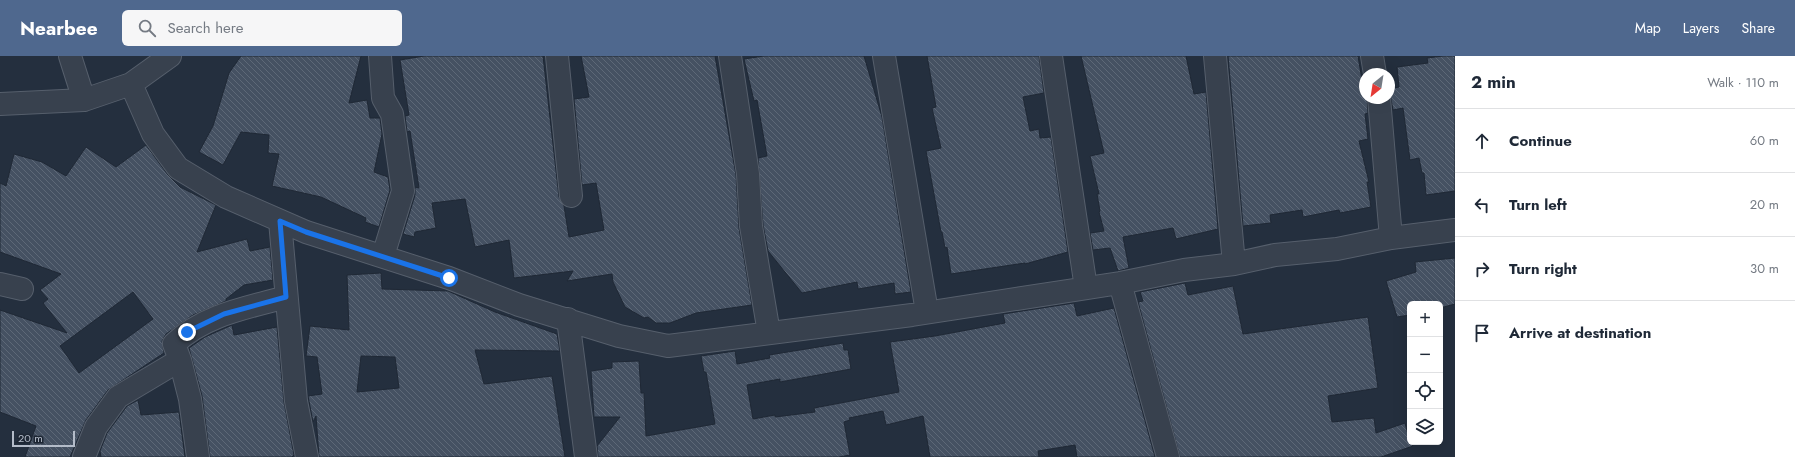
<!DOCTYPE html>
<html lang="en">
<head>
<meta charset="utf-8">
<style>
  body { margin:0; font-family:Jost,sans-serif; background:#f6f6f7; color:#1f2937 }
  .controls { position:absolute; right:12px; bottom:12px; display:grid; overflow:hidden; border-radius:6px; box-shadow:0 4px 16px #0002 }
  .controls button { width:36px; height:36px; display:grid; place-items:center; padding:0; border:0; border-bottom:1px solid #e0e1e3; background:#fff; color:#1f2937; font:20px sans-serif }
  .compass { position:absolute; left:1359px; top:12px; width:36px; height:36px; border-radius:50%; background:#fff; box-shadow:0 4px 16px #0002; rotate:210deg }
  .scale { position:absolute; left:12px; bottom:10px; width:63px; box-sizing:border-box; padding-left:4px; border:2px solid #b4bcc9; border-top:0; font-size:11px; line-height:14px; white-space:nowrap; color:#b4bcc9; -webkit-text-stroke:3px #1d2633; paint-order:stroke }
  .stop { position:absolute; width:12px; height:12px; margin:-9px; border:3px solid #1a73e8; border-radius:50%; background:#fff }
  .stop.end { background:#1a73e8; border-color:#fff; box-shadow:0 1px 4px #0008 }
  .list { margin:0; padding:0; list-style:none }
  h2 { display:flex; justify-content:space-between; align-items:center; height:52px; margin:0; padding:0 16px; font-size:17px }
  h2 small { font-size:13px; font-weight:400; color:#747a83 }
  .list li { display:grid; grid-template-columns:26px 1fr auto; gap:12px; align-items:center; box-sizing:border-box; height:64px; padding:0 16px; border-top:1px solid #e0e1e3 }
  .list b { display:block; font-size:15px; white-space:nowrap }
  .list em { font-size:13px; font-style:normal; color:#747a83 }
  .icon { flex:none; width:22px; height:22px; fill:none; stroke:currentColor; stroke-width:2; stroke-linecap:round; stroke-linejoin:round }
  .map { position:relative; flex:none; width:1455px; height:401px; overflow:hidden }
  header { display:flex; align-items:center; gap:24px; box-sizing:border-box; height:56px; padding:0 20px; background:#4f688e; color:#fff }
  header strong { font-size:19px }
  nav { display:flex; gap:22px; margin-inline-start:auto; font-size:14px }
  .search { width:280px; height:36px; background:#f6f6f7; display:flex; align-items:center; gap:10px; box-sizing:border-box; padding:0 14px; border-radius:6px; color:#747a83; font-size:15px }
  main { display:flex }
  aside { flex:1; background:#fff }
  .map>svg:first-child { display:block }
  .building { fill:url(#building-back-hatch); stroke:#1f2835; fill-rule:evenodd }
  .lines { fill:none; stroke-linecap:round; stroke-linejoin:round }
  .minor-casing { stroke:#565f6c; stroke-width:24 }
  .minor { stroke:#38414e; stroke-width:22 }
  .route { stroke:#1a73e8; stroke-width:5 }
</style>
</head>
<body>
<header>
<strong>Nearbee</strong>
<div class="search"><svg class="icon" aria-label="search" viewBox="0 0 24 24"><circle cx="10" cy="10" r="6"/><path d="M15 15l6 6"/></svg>Search here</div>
<nav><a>Map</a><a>Layers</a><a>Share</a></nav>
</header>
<main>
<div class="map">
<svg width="1455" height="401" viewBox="0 0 1455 401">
  <defs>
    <pattern id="building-back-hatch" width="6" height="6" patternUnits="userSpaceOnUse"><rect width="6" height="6" fill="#455162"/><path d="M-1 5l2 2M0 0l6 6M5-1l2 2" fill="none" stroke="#5d6877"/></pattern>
  </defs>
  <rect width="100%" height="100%" fill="#242f3e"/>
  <path class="building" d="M241,0H361L349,47L367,44L370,62H380L382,78L374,116L388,121L390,134L379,171L365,166L366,162L321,141L272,130L279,98L268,97L269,79L241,76L223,109L199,96L213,70L229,17Z
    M424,0H543L559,141L564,150L569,181L604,174L596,127L582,129L574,43L589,41L581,0H715L736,119L739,172L752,249L696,257L670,267H656L648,261L644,262L625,251L613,226L612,218L567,225L573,215L514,222L509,184L475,191L465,143L432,147L436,172L415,176L414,181L403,178L415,139V131L419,132L410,75L407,76L405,60L409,59L400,4Z
    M764,0H864L882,61L911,236L895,238L894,227L858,233L857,226L802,237L768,195L763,169L758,102L767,100L757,44L754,45L744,3Z
    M927,0H1039L1044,37L1023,41L1030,75L1039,73L1040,82L1051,81L1068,196L1025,208V207L951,218L947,191L945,192L942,176H941L926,95L941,92L932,52L936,51Z
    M1081,0H1186L1194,38L1206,36L1218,173L1176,183L1173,172L1123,181L1129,212L1118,215L1110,192L1093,194L1090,177L1104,175L1099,156L1100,155L1097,138H1099L1090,100L1104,97Z
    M1228,0H1358L1365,42H1367L1368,57L1365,58L1368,83L1359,85L1369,126H1367L1371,151L1340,157L1339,154L1303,161L1302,154L1270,159L1271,167L1243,170Z
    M1443,0H1455V135L1426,139L1424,117H1422L1419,102L1410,104L1403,52L1393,54L1389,33L1399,31L1397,11L1428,7L1427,2Z
    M146,89L168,119L180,131L216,149L197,196L247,183L250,195L270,191L273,224L244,229L226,243V245L193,259L166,278L162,285L164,297L108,334L86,364L70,401H25L36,370L0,356V254L67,277L43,247L48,243L40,234L61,218L0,196V127L6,130L14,98L42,106L66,120L86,91L116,111ZM133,236L153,263L79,317L60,290Z
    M1455,202V248L1440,252V248H1410V259L1397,261L1386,225L1416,216L1415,206Z
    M381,217L382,233L448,235L495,256L557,278L560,295L475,294L484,328L552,320L565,401H319L316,360L313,366L308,340L322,338L317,301L306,300L310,270L349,274L347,219ZM361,300L395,301L399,332L357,336Z
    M1185,227L1188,239L1233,230L1243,278L1368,261L1378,332L1328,340L1332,366L1374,362L1376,377L1405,367L1410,386L1413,390L1381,401H1180L1138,246L1143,245L1140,236Z
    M1074,247L1077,260L1114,252L1155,401H1077L1075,389L1038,395L1039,401H930L923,360L886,369L883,355L849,362L850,364L844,366L850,399L839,401H598L597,390L620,361H594L591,315L612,312V306L639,305L641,337H644L646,380L715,368L706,316H704L701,300L735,295L737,308L770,302L769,299L843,287L844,294H848L851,313L780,326V323L747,329L753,363L775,359V361L815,356L814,352L899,336L890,286L935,280L1005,267L1003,258Z
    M232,269L234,279L277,271L284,346L294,399L292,401H210L202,340L189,292L205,281Z
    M138,344L141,359L179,356L185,401H101L100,395L107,377L127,350Z"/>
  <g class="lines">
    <g class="minor-casing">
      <path id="minor" d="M70,0L84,44
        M380,0L383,42L392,58L403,135L383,200
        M557,0L571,140
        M730,0L748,118L751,170L769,277
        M884,0L927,256
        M1051,0L1086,232
        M1215,0L1234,208
        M1372,0L1375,18
        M131,28L153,78L178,112L226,141L306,176L449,222L519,249L619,280L668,290L912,259L1120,227L1184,214L1234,208L1275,199L1337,193L1391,182L1455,174
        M1379,42L1391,182
        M0,48L84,44L131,28L170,0
        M280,165L296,345L307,401
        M1120,227L1168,401
        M0,228L22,233
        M568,263L586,401
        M180,304L190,343L198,401
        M84,401L96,371L118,341L180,304L174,288C204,259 246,252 286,241"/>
    </g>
    <use href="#minor" class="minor"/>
  </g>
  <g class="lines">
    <path class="route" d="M187,276L224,258L286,241L280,165L306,176L449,222"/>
  </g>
</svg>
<div class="controls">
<button>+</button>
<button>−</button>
<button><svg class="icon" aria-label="locate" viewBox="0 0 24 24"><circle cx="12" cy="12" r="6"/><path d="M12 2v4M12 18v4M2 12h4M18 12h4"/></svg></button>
<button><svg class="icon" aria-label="layers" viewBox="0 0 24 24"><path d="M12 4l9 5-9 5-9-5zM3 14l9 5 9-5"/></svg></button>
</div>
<svg class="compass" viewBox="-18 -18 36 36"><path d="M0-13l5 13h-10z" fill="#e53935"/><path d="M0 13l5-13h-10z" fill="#747a83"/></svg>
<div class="scale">20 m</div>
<div class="stop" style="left:449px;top:222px"></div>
<div class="stop end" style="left:187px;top:276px"></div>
</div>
<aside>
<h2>2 min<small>Walk · 110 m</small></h2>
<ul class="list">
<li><svg class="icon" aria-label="ahead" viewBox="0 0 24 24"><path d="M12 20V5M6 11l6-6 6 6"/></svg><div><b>Continue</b></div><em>60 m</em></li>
<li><svg class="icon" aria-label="left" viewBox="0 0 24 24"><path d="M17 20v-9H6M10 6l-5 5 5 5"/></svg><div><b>Turn left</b></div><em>20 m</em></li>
<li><svg class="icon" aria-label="right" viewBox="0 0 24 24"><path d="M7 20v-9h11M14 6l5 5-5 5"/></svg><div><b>Turn right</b></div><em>30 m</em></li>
<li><svg class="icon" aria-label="arrive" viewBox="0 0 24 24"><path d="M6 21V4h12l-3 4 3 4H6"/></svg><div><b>Arrive at destination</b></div></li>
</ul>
</aside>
</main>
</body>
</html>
